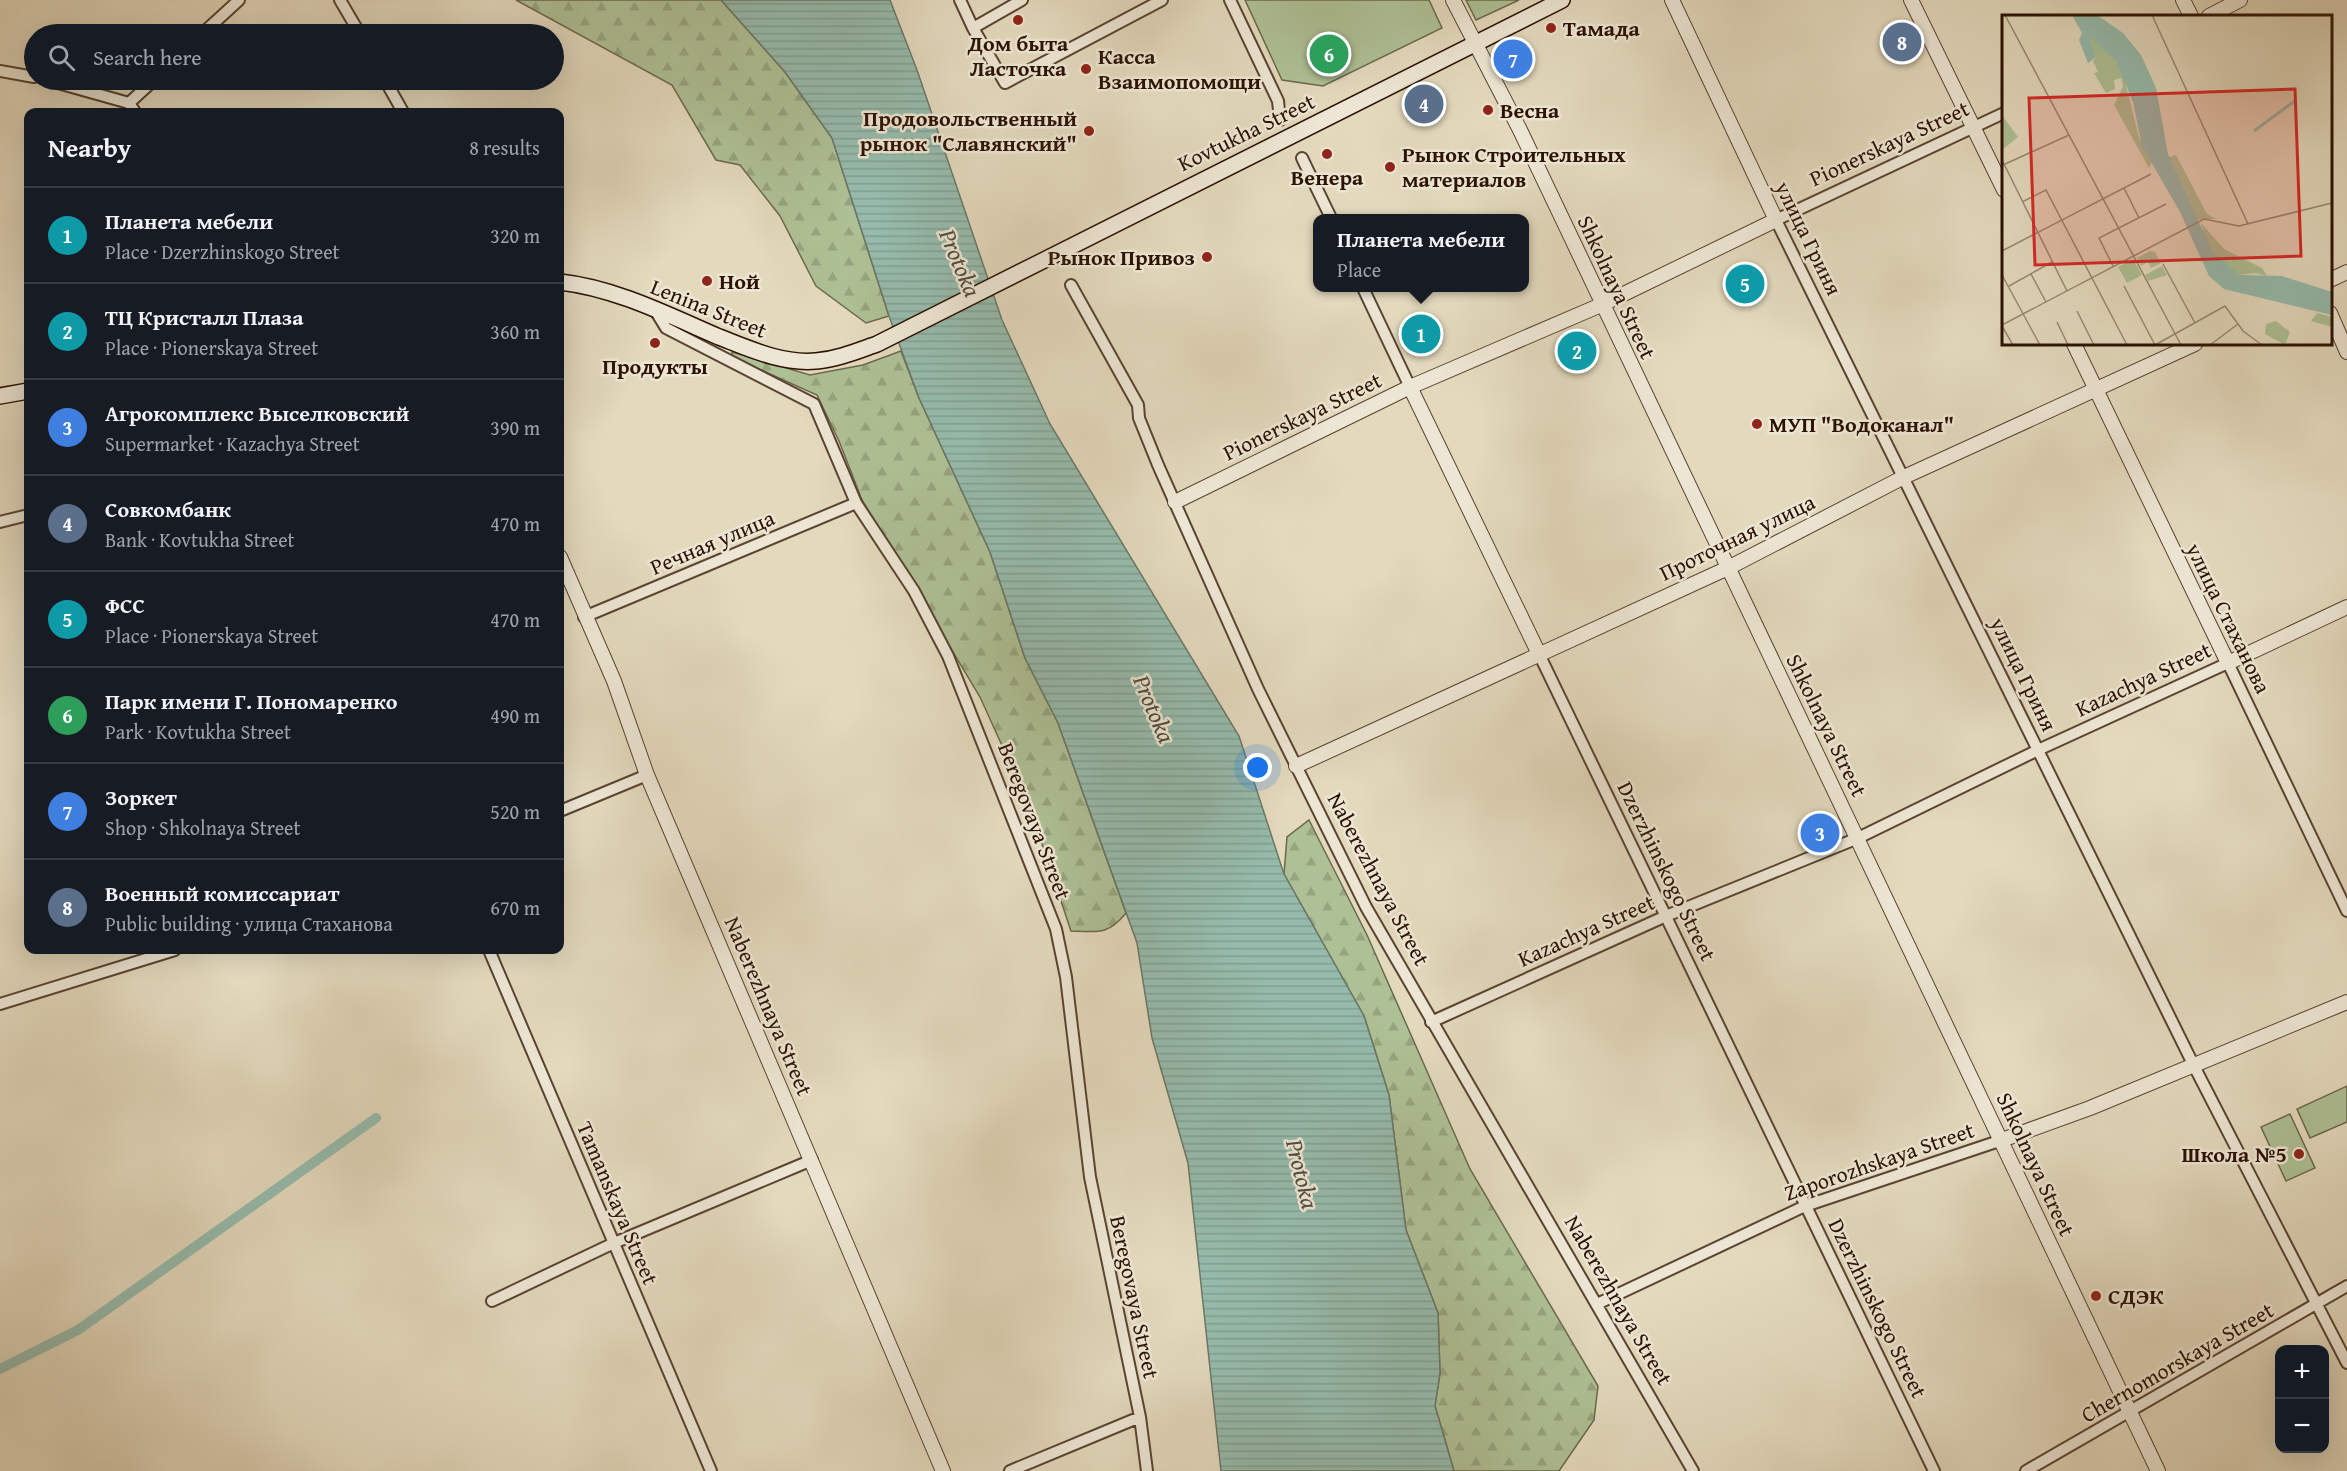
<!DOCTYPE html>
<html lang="en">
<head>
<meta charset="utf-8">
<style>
  body { margin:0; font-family:"Gentium Book Plus",serif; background:#20242c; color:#f1f3f6 }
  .controls { position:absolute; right:18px; bottom:18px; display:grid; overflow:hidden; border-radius:12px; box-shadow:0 6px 24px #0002 }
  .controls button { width:54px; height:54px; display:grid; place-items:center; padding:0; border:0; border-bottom:2px solid #363941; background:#171b24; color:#f1f3f6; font:30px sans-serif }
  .you { position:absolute; left:1258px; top:768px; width:21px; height:21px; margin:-15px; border:4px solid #fff; border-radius:50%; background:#1a73e8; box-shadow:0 0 0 9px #1a73e833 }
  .badge { display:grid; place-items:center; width:39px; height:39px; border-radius:50%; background:#b45309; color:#fff; font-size:20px; font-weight:700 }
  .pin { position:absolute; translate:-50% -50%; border:3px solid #fff; box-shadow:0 2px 6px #0006 }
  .popup { position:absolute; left:1313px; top:214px; width:216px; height:78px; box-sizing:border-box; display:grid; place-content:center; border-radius:12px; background:#171b24; filter:drop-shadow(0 2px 4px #0005); font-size:20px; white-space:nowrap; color:#9ea1a6 }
  .popup b { font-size:22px; color:#f1f3f6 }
  .popup::after { content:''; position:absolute; left:50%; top:100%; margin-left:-12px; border:12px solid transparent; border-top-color:#171b24 }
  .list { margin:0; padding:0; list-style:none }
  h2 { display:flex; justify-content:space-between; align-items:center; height:78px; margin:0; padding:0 24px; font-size:26px }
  h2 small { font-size:20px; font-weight:400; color:#9ea1a6 }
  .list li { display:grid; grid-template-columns:39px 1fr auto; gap:18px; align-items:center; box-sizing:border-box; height:96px; padding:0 24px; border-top:2px solid #363941 }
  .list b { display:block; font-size:22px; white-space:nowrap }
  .list p { margin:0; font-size:20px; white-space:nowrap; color:#9ea1a6 }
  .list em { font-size:20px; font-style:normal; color:#9ea1a6 }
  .icon { flex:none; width:33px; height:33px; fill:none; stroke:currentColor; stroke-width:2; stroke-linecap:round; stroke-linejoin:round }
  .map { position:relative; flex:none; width:2347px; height:1471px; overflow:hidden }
  .search { position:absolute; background:#171b24; box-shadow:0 6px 24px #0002; left:24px; top:24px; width:540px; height:66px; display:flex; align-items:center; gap:15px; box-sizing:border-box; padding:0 21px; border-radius:33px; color:#9ea1a6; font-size:22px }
  .panel { position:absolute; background:#171b24; box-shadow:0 6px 24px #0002; left:24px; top:108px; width:540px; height:846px; border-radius:12px }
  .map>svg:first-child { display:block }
  .forest { fill:url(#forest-firs); stroke:#6c694c; stroke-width:1.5 }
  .green { fill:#aec095; stroke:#6c694c; stroke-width:1.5 }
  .water { fill:url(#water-rules); stroke:#6b7768; stroke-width:1.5 }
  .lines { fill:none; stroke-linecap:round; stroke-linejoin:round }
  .canal { stroke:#96bbac; stroke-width:10 }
  .minor-casing { stroke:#594431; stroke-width:14 }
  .tertiary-casing { stroke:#594431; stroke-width:16 }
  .secondary-casing { stroke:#2b1202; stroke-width:18 }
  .minor { stroke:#ede6d4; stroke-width:10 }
  .tertiary { stroke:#ede6d4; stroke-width:14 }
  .secondary { stroke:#ede6d4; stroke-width:15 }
  .poi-dot { fill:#8f2418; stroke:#ede6d4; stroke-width:2 }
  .labels { text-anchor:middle; stroke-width:5; stroke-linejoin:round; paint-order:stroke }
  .poi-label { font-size:22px; font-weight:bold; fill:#2b1202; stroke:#ede6d4; text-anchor:start }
  .street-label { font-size:22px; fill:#2b1202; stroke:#ede6d4 }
  .water-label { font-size:24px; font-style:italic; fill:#504d3e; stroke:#ede6d4 }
  .inset-river { fill:none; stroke:#96bbac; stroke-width:3 }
  .inset-road { fill:none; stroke:#998972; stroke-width:1.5 }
  .view { fill:#d62828; fill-opacity:0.15; stroke:#d62828; stroke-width:3 }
  .inset-edge { fill:none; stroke:#2b1202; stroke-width:3 }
</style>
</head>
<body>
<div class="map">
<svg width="2347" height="1471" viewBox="0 0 2347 1471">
  <defs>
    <pattern id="forest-firs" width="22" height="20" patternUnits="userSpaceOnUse" patternTransform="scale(1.5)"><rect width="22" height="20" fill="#aec095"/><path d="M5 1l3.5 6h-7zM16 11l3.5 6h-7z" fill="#96a47f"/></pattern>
    <pattern id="water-rules" width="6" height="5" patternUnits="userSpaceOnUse" patternTransform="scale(1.5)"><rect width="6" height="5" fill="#96bbac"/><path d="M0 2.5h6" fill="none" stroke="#81a092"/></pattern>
  </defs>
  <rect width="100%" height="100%" fill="#e3d9bd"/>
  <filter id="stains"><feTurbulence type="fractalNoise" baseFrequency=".00333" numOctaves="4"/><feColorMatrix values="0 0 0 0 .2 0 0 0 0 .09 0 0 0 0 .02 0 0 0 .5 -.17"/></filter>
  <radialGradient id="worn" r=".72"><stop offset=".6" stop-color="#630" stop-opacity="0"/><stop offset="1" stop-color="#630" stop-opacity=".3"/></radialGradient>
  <path class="forest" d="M516,0H721L785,72L832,138L889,316L866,323L816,286L780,216L740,165L716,160L672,85Z
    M901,351L919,398L990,552L1025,658L1058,723L1126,913C1108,935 1099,932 1071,931L1029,805L980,697L862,500L839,441L817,395L732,357V352L810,375L863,365Z
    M1309,820L1367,935L1470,1169L1598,1386L1594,1420L1559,1471H1454L1435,1406L1440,1373L1438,1313L1406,1230L1389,1095L1364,1016L1284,874L1287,837Z"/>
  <path class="green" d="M1245,0H1429L1442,28L1323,86L1282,80Z
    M1466,0H1519L1476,20Z
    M2347,1086V1122L2310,1138L2297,1109Z
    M2290,1114L2315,1168L2286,1181L2261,1127Z"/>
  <path class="water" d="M721,0H890L917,70L1002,320L1050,424L1239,736L1284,874L1364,1016L1389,1095L1406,1230L1438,1313L1440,1373L1435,1406L1454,1471H1221L1188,1163L1152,1038L1137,943L1058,723L1025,658L990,552L919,398L889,316L832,138L785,72Z"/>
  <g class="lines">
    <path class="canal" d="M0,1369L78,1330L376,1118"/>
    <g class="minor-casing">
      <path id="minor" d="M340,0L360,34
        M960,0L973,28
        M1022,0L973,28L1005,83L1162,0
        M1230,0L1278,101L1280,120
        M202,34L239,0
        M0,71L34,77
        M47,80L129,103L135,112
        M385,80L403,112
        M129,103L154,80
        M2004,113L1776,220L2194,1066L2347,1363
        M1302,158L1331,218
        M1071,285L1138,405L1139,418L1158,465L1258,689L1366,907L1693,1471
        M1363,288L1410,387
        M655,310L666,328L814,404L856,503L914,591L948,656L1056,929L1066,977L1090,1177L1140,1417L1147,1471
        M0,522L28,515
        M584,617L856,503
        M1539,654L1934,1471
        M560,811L647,775
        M489,950L711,1471
        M0,1004L175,950
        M1431,1022L1666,916L1858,838L2038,750L2228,663L2347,911
        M492,1301L614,1243L812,1160
        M1597,1304L1805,1206L2002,1140
        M1010,1471L1140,1417
        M2026,1471L2347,1286"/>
    </g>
    <g class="tertiary-casing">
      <path id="tertiary" d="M1453,0L1520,130L2158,1471
        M1911,0L2004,190
        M2183,0L2191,16
        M2209,16L2240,0
        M2330,280L2347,272
        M2330,313L2347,352
        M2074,344L2228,663L2347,607
        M1410,387L1539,654
        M1175,502L1410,387L1601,305L1776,220L1672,0
        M560,557L614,681L647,775L943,1471
        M1296,766L1728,568L1904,477L2195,344
        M2002,1140L2090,1108L2347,1002"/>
    </g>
    <g class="secondary-casing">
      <path id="secondary" d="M560,282C615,288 668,315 719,337C750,349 782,364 816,361C838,359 857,351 877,344L1562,0
        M0,396L28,391"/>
    </g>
    <use href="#minor" class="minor"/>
    <use href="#tertiary" class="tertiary"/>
    <use href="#secondary" class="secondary"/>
  </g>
  <g class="poi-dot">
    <circle cx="1018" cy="20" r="6"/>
    <circle cx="1551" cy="28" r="6"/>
    <circle cx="1086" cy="69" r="6"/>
    <circle cx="1488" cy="110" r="6"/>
    <circle cx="1089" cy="131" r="6"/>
    <circle cx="1327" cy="154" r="6"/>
    <circle cx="1390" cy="167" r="6"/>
    <circle cx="1207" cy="257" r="6"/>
    <circle cx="707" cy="281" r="6"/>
    <circle cx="655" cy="343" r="6"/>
    <circle cx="1757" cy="424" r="6"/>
    <circle cx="2299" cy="1154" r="6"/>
    <circle cx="2096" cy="1296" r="6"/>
  </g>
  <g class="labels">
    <g class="poi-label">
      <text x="1563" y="36">Тамада</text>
      <text x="1018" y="51" text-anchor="middle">Дом быта<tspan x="1018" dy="25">Ласточка</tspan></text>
      <text x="1098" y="64">Касса<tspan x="1098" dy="25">Взаимопомощи</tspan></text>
      <text x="1500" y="118">Весна</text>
      <text x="1077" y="126" text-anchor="end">Продовольственный<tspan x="1077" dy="25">рынок "Славянский"</tspan></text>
      <text x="1402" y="162">Рынок Строительных<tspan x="1402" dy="25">материалов</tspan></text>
      <text x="1327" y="185" text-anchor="middle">Венера</text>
      <text x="1195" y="265" text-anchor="end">Рынок Привоз</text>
      <text x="719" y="289">Ной</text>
      <text x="655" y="374" text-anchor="middle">Продукты</text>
      <text x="1769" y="432">МУП "Водоканал"</text>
      <text x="2287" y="1162" text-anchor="end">Школа №5</text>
      <text x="2108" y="1304">СДЭК</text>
    </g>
    <g class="street-label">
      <text transform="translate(1246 132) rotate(-26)" y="8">Kovtukha Street</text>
      <text transform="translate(1889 143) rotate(-25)" y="8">Pionerskaya Street</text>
      <text transform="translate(1809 238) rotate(64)" y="8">улица Гриня</text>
      <text transform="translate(1617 287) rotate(65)" y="8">Shkolnaya Street</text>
      <text transform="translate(709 308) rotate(22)" y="8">Lenina Street</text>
      <text transform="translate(1302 416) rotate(-26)" y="8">Pionerskaya Street</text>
      <text transform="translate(1737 537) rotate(-26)" y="8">Проточная улица</text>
      <text transform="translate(712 542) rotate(-23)" y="8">Речная улица</text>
      <text transform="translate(2229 618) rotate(64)" y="8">улица Стаханова</text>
      <text transform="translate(2024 674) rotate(64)" y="8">улица Гриня</text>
      <text transform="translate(2143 679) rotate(-25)" y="8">Kazachya Street</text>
      <text transform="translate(1827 725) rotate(64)" y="8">Shkolnaya Street</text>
      <text transform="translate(1035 821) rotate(69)" y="8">Beregovaya Street</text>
      <text transform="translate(1667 871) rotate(64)" y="8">Dzerzhinskogo Street</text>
      <text transform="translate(1379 879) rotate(62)" y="8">Naberezhnaya Street</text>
      <text transform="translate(1586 930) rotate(-24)" y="8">Kazachya Street</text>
      <text transform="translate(769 1006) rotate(67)" y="8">Naberezhnaya Street</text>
      <text transform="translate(1879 1161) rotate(-19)" y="8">Zaporozhskaya Street</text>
      <text transform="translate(2036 1164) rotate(65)" y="8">Shkolnaya Street</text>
      <text transform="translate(618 1203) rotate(67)" y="8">Tamanskaya Street</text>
      <text transform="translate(1135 1297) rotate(78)" y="8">Beregovaya Street</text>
      <text transform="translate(1619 1300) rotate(60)" y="8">Naberezhnaya Street</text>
      <text transform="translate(1878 1308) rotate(64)" y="8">Dzerzhinskogo Street</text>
      <text transform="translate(2177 1362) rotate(-30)" y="8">Chernomorskaya Street</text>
    </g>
    <g class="water-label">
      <text transform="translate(960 263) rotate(67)" y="8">Protoka</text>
      <text transform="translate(1154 709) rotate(67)" y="8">Protoka</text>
      <text transform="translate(1302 1174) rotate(76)" y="8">Protoka</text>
    </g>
  </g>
  <g transform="translate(2002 15)">
    <rect width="330" height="330" fill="#e3d9bd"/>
    <path d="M90,22L114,46L122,63L137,122L150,147L147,153L112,90L121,71L119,63L112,65L113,74L104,78L92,58L96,57L91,46L94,42L86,23ZM174,140L205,199L214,204L195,205L167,142ZM199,208L222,234L260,253L265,261L254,258L237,260L228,255L204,229ZM315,298L330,302V312L309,306Z" fill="#aec095"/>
    <path d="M0,100L16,122L0,135Z" fill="#aec095"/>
    <path d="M148,236L153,237L159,248L149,253L146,247L139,251L135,243ZM131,244L140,260L125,268L116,252ZM160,251L165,260L146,266L143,260ZM274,306L288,317L283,330L263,319L264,309Z" fill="#aec095"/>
    <path d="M70,0H95L121,18L139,40L154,73L166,139L210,236L237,260L280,261L330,277V300L222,274L207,261L178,197L140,131L131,87L114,46L87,22L94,42L86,48L77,25L80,18Z" fill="#96bbac"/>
    <path class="inset-river" d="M252,116L294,85"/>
    <path class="inset-road" d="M3,0L179,330M150,0L246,209M0,145L65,276M1,150L67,120M122,173L137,203M20,187L44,175L125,330M0,236L149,159M161,249L193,308M111,251L97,223L164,189M29,259L44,287M0,260L38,330M7,271L50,247M122,271L153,330M75,296L92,330M55,307L66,330M0,310L202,204L237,211L330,188M0,311L11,330M153,330L223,291L241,316L260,330M208,330L236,309"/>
    <path class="view" d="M293,74L299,241L33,250L27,83Z"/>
    <rect width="330" height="330" class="inset-edge"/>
  </g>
  <rect width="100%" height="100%" filter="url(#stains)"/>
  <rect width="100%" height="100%" fill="url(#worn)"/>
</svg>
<div class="controls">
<button>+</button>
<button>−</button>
</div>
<div class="you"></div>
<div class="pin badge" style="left:1421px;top:334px;background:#0f9aa8">1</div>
<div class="popup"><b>Планета мебели</b>Place</div>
<div class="pin badge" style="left:1577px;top:351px;background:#0f9aa8">2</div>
<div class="pin badge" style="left:1820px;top:833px;background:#3f7fe0">3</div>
<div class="pin badge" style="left:1424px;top:104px;background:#5c6f8a">4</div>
<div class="pin badge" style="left:1745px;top:284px;background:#0f9aa8">5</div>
<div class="pin badge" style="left:1329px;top:54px;background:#2e9e5b">6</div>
<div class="pin badge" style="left:1513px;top:59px;background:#3f7fe0">7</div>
<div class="pin badge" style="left:1902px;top:42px;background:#5c6f8a">8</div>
<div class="search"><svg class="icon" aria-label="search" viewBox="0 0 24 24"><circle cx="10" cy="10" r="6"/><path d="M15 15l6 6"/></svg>Search here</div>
<section class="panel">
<h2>Nearby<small>8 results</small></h2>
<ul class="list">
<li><span class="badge" style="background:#0f9aa8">1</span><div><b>Планета мебели</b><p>Place · Dzerzhinskogo Street</p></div><em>320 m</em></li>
<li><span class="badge" style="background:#0f9aa8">2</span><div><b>ТЦ Кристалл Плаза</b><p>Place · Pionerskaya Street</p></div><em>360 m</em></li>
<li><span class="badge" style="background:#3f7fe0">3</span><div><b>Агрокомплекс Выселковский</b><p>Supermarket · Kazachya Street</p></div><em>390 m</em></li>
<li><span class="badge" style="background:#5c6f8a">4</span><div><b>Совкомбанк</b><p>Bank · Kovtukha Street</p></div><em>470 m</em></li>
<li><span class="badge" style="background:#0f9aa8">5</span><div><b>ФСС</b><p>Place · Pionerskaya Street</p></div><em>470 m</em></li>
<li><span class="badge" style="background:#2e9e5b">6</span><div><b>Парк имени Г. Пономаренко</b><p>Park · Kovtukha Street</p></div><em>490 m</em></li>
<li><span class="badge" style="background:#3f7fe0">7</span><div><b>Зоркет</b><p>Shop · Shkolnaya Street</p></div><em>520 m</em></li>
<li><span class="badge" style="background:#5c6f8a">8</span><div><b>Военный комиссариат</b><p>Public building · улица Стаханова</p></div><em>670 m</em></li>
</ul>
</section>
</div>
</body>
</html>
